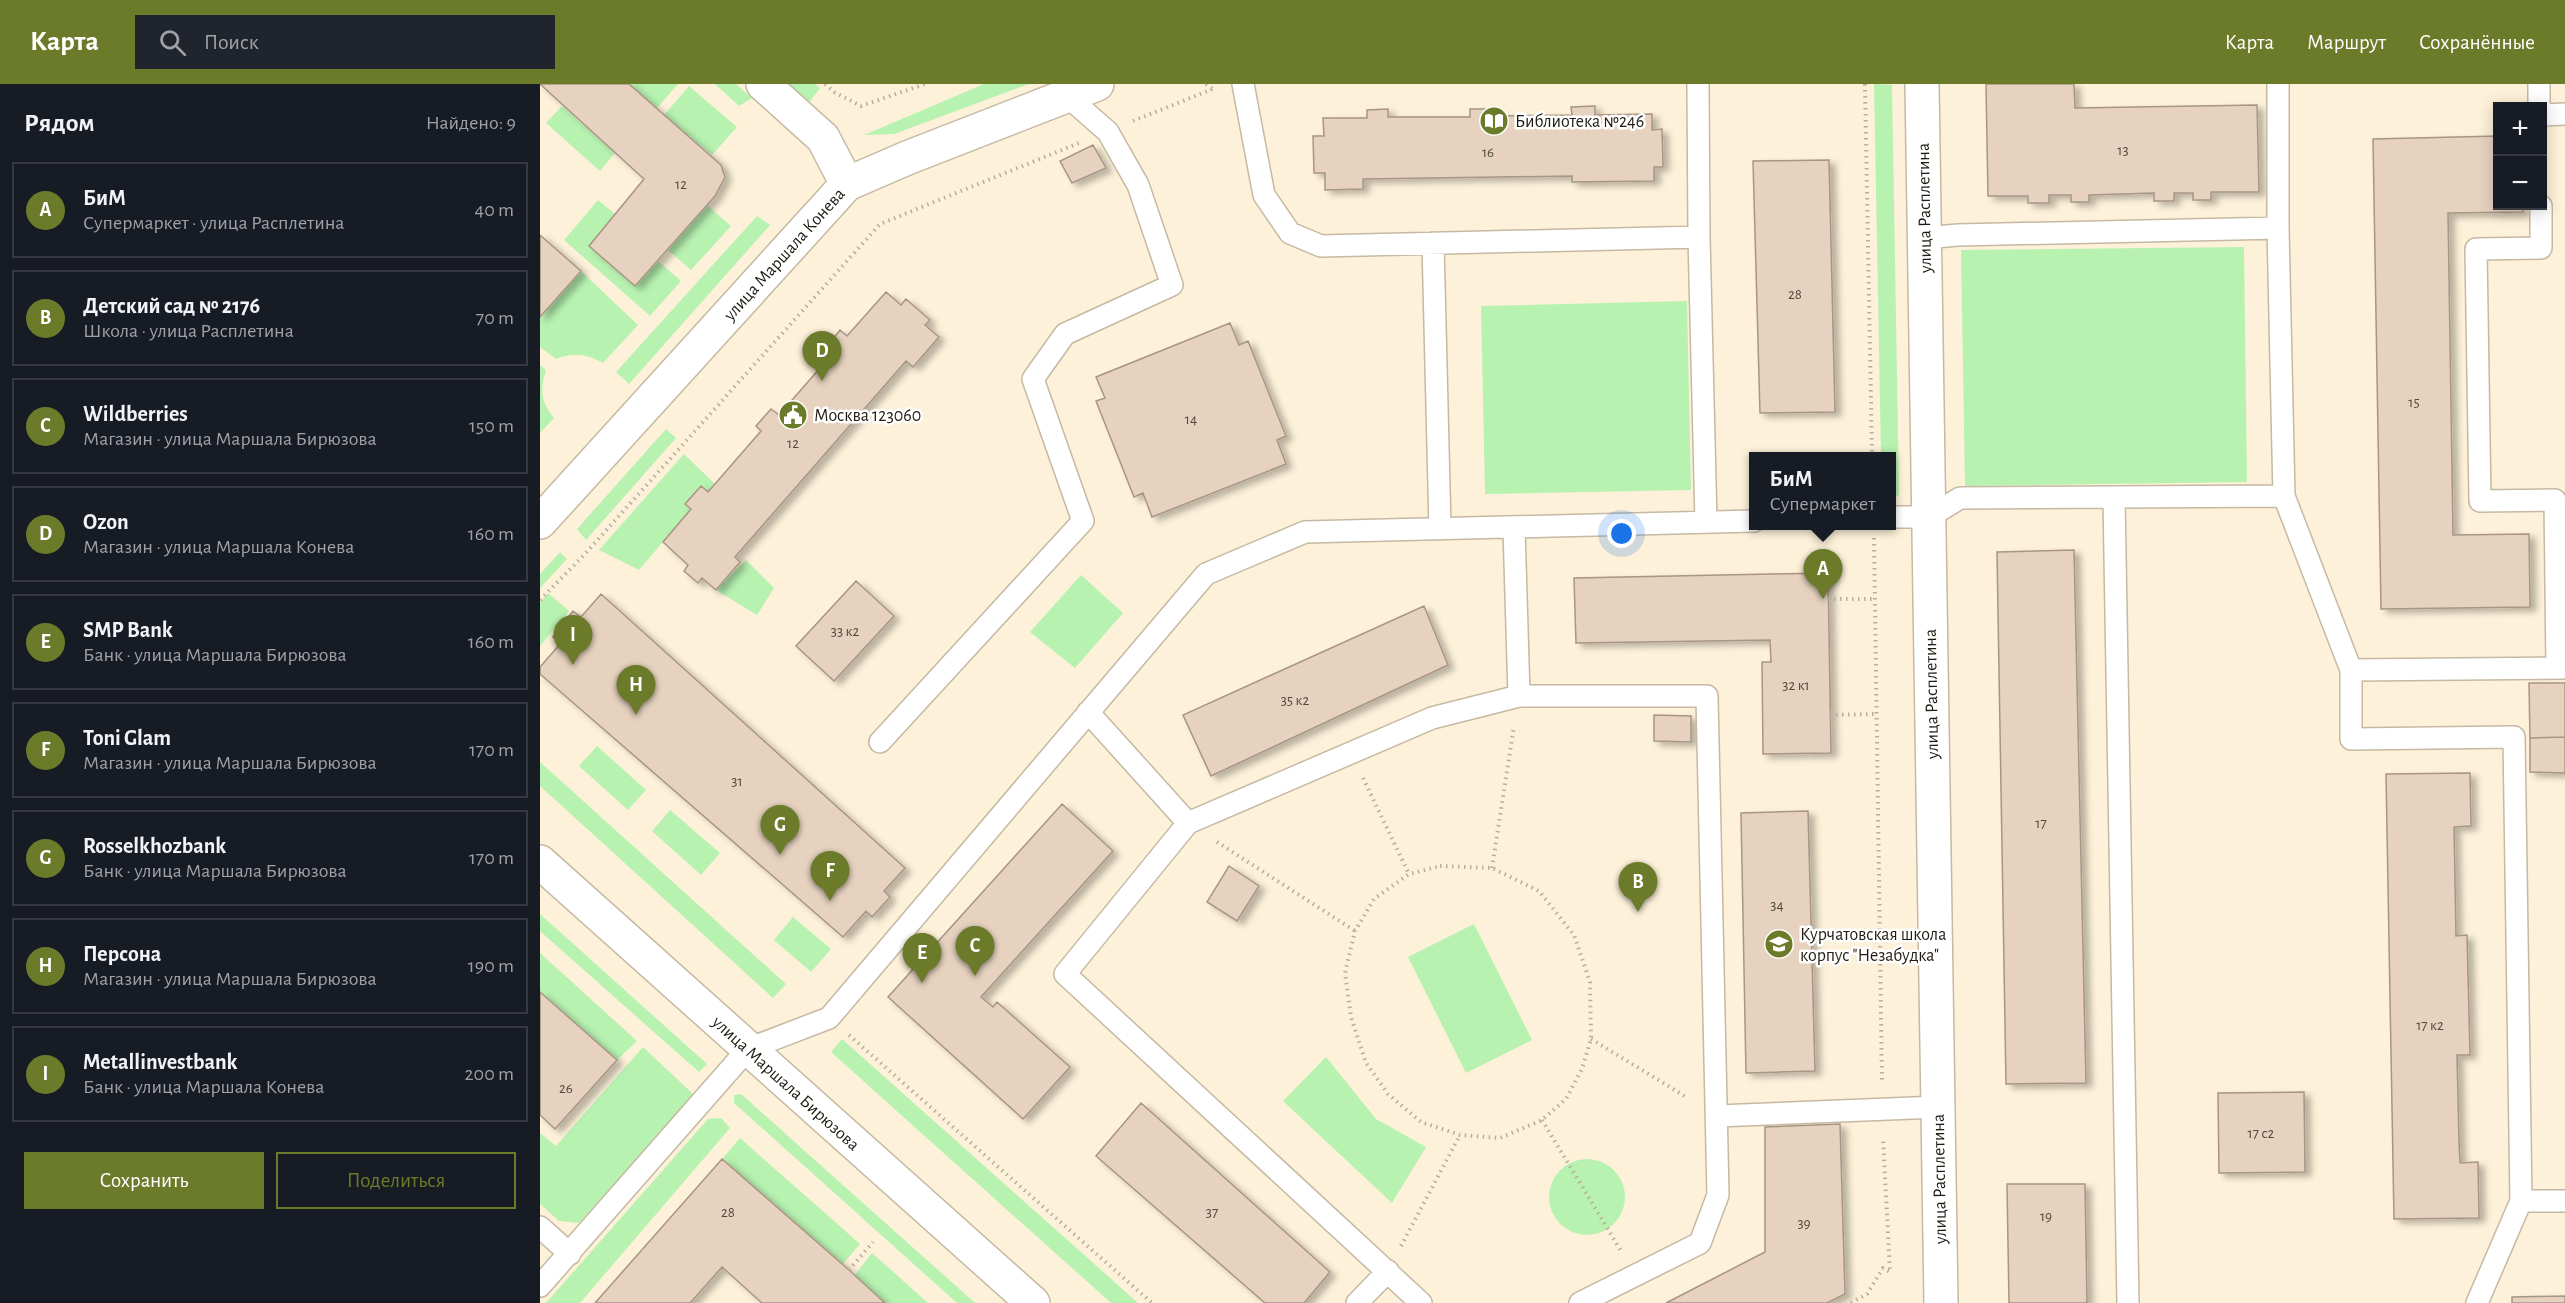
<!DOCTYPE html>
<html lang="ru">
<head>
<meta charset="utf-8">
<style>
  body { margin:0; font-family:"Alegreya Sans",sans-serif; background:#20242c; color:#f1f3f6 }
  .controls { position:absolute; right:18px; top:18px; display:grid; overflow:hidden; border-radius:0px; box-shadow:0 3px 15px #0003 }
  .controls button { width:54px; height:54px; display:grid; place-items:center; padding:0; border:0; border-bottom:2px solid #363941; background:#171b24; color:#f1f3f6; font:30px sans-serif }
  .you { position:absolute; left:1082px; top:450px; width:21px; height:21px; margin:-15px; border:4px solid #fff; border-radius:50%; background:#1a73e8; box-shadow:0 0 0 9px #1a73e833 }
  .badge { display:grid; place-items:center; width:39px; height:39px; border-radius:50%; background:#6b7b2a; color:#fff; font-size:20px; font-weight:700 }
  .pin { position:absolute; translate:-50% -50px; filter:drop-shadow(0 2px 3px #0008) }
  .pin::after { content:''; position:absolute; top:32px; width:21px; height:18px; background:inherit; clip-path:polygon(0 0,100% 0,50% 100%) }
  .popup { position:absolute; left:1209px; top:368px; width:147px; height:78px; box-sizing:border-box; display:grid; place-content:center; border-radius:0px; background:#171b24; filter:drop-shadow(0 2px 4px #0005); font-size:20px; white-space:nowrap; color:#9ea1a6 }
  .popup b { font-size:22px; color:#f1f3f6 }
  .popup::after { content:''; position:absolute; left:50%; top:100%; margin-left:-12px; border:12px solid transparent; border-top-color:#171b24 }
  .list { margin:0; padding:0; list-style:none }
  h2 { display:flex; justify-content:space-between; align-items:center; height:78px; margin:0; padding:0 24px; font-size:26px }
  h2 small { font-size:20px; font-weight:400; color:#9ea1a6 }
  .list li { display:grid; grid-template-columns:39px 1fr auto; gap:18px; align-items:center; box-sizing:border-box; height:96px; margin:0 12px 12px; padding:0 12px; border:2px solid #363941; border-radius:0px }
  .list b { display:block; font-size:22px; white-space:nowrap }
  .list p { margin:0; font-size:20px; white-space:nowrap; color:#9ea1a6 }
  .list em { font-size:20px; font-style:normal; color:#9ea1a6 }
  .actions { display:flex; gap:12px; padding:18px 24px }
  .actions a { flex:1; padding:14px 0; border:2px solid #6b7b2a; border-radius:0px; text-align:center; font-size:21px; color:#6b7b2a }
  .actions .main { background:#6b7b2a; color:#fff }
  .icon { flex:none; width:33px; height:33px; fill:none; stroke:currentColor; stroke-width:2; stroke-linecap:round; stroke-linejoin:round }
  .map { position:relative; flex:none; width:2025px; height:1219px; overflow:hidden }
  header { display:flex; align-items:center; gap:36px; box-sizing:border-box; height:84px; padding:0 30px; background:#6b7b2a; color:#fff }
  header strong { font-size:28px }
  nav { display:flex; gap:33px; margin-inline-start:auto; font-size:21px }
  .search { width:420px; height:54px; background:#20242c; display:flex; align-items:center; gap:15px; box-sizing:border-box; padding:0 21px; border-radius:0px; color:#9ea1a6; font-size:22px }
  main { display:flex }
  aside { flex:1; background:#171b24 }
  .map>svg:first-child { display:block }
  .green { fill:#b7f2b1 }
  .building { fill:#e6d2bf; stroke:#a89584; stroke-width:1.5; filter:url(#shadow) }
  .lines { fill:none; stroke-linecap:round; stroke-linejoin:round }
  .lane-casing { stroke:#c5b9a3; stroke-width:24 }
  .street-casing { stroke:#c5b9a3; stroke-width:36 }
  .secondary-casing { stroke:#c5b9a3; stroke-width:36 }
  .path { stroke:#b7ae9b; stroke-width:4; stroke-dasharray:1.5 4.5; stroke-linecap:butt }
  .lane { stroke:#fff; stroke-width:21 }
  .street { stroke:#fff; stroke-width:33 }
  .secondary { stroke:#fff; stroke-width:33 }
  .labels { text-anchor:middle; stroke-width:5; stroke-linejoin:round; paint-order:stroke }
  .number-label { font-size:15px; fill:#524a3e }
  .poi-label { font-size:18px; fill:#201c13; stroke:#fff; text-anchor:start }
  .street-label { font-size:18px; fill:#201c13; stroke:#fff }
</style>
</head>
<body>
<header>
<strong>Карта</strong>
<div class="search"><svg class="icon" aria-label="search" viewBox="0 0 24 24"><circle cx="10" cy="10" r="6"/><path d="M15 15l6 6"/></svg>Поиск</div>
<nav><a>Карта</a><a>Маршрут</a><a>Сохранённые</a></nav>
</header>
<main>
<aside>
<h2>Рядом<small>Найдено: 9</small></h2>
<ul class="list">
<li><span class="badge">A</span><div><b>БиМ</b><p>Супермаркет · улица Расплетина</p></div><em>40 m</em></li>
<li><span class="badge">B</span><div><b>Детский сад № 2176</b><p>Школа · улица Расплетина</p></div><em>70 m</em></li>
<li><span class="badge">C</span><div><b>Wildberries</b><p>Магазин · улица Маршала Бирюзова</p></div><em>150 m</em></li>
<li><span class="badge">D</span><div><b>Ozon</b><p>Магазин · улица Маршала Конева</p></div><em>160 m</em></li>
<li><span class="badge">E</span><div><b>SMP Bank</b><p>Банк · улица Маршала Бирюзова</p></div><em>160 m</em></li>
<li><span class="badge">F</span><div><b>Toni Glam</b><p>Магазин · улица Маршала Бирюзова</p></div><em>170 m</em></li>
<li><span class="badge">G</span><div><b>Rosselkhozbank</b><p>Банк · улица Маршала Бирюзова</p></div><em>170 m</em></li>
<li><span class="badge">H</span><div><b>Персона</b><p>Магазин · улица Маршала Бирюзова</p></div><em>190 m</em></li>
<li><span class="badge">I</span><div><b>Metallinvestbank</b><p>Банк · улица Маршала Конева</p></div><em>200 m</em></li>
</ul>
<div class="actions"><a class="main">Сохранить</a><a>Поделиться</a></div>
</aside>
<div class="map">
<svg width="2025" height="1219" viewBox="0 0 2025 1219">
  <defs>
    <filter id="shadow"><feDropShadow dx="6" dy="4" stdDeviation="3" flood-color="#0004"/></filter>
  </defs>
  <rect width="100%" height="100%" fill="#fdf1d9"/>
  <path class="green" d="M89,0H138L117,24Z
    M175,0H196L212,14L199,22Z
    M246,0H275L280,4L268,20Z
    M444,0H489L354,50L324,51Z
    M1334,0L1352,1L1359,410L1352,418V372H1341Z
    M149,2L197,43L172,71L124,31Z
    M22,22L75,69L60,87L6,39Z
    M58,116L75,130L49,162L95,201L118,177L141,197L110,232L24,156Z
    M167,121L191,142L151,186L128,166Z
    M217,132L230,141L89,300L76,288Z
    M1704,163L1707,398L1425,402L1421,166Z
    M41,187L98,241L63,279C47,270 34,268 16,275L0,263V233Z
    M1147,217L1151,406L945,410L941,222Z
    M0,281L6,286C0,307 0,316 14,334L0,349Z
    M126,345L136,354L46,456L37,445Z
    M144,370L175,400L168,408L161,402L145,420L151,425L99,486L59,466Z
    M20,468L27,475L0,504V490Z
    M206,476L234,504L217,531L176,506Z
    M541,491L583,529L535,584L490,548Z
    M8,509L29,527L0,562V519Z
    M57,662L106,706L88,726L39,682Z
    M0,678L246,900L233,914L0,702Z
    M130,726L180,769L161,791L112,747Z
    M0,830L167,980L159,988L0,847Z
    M253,833L291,865L271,888L234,856Z
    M934,840L992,956L926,989L868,873Z
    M0,869L97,957L77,976L0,908Z
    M302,955L598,1219H571L291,968Z
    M103,963L154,1011L39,1139L19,1137L0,1120V1049L16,1062Z
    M786,973L836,1035L886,1063L852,1119L743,1017Z
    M201,1010L435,1219H417L194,1019V1011Z
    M181,1034L190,1044L40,1219H6L168,1035Z
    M200,1054L320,1160L302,1181L182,1075Z
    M1009 1113a38 38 0 1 1 76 0a38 38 0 1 1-76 0Z
    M332,1169L388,1219H345L314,1192Z"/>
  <path class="building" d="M0,0H89L181,81L185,93L175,112L95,202L49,162L104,95Z
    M1446,0H1534L1535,24L1717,21L1719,108H1671V116H1653V109H1634V117H1614V109L1549,111V118H1531V111H1509V119H1488V112H1448Z
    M1055,22V31L1112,30V46L1122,45L1123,83H1114V97L1032,98V92L823,95V105L785,106V89H774L773,52H784L783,34H827V26L848,25V33H930V25H950V32L1032,31L1031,23Z
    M1958,52V122H1983V128L1908,129L1913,451L1989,450L1990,523L1841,525L1833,55Z
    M553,61L566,84L532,99L520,77Z
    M1289,76L1295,328L1220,329L1213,77Z
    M0,151L41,187L0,233Z
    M346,208L361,221L366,215L390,236L385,241L399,253L373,283L366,277L353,292L195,473L200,478L176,506L162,494L158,499L144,487L148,481L123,458L151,425L145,420L161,402L168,408L221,347L216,342L231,325L239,331L294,268L287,262L300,246L307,252Z
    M690,239L699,261L708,257L746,352L737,356L746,380L612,433L603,409L594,413L556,317L565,314L556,293Z
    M1534,466L1546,999L1466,1000L1457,468Z
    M1288,489L1291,669L1223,670L1222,578H1231L1230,556L1036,559L1034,494Z
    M316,497L354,532L294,597L256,562Z
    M61,510L365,784L344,807L350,813L332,833L326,827L303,853L0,590V583L20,560L13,553L33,527L41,533Z
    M884,522L908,581L671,692L643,631Z
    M1989,599H2025V653L1990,654Z
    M1114,631L1151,632V658L1114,657Z
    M2025,653V689L1990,688V654Z
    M1930,689L1931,742L1914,743L1916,852L1927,851L1930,971H1917L1919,1058L1920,1079L1938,1078L1939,1134L1854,1135L1846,690Z
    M522,720L573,767L441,913L453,923L457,918L530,983L483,1035L348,913Z
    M1268,727L1275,987L1206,989L1201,729Z
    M689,782L719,802L697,837L667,818Z
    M0,908L77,976L15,1045L0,1031Z
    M1764,1008L1765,1088L1679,1089L1678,1009Z
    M601,1019L790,1188L764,1219H725L556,1072Z
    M1300,1040L1305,1210L1287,1219H1126L1225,1168V1043Z
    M182,1075L309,1186L345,1219H222L182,1183L150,1219H55Z
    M1467,1100H1545L1547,1219H1469Z
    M2025,1212V1219H1972V1213Z"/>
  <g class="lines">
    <g class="lane-casing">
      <path id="lane" d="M703,0L724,111L750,149L781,162L1159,153
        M1158,0L1159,153L1166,438
        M1999,0V22
        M2002,31L2025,30
        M2001,122V164L1936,165L1940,417L2015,416L2017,584
        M1738,144L1744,412
        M1384,154L1418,151L1738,144V0
        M893,159L900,445
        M1574,414L1588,1219
        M1352,433H1389L1420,414L1744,412L1811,586V655L1974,653L1981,1117L1937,1219
        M974,444L979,612
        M1811,586L2025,584
        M548,628L648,739
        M340,658L543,437L493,295L525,250L632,201L598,101L568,48L527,12
        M1177,1032L1398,1023
        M1981,1117H2025
        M0,1143L30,1170
        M0,1202L208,965L289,934L666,490L765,448L1214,437
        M817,1219L848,1187
        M881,1219L525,890L648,739L892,634L979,612H1167L1178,1111L1160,1159L1040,1219"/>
    </g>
    <g class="street-casing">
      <path id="street" d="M223,0L283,54L307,100"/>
    </g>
    <g class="secondary-casing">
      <path id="secondary" d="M1382,0L1401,1219
        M0,438L307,100L367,74L557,0
        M0,778L493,1219"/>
    </g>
    <path class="path" d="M285,0L294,8L321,22L385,0
      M666,0L672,5
      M1325,0L1332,372
      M593,37L675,4
      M1334,454L1342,999
      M1288,515H1334
      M0,516L45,470L340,140L539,59
      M1290,631L1336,630
      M823,694L869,790
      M677,758L815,847
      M900,782L952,784L999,807L1034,851L1050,898L1051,955L1042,985L1026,1015L1002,1036L960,1054L920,1051L881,1038L848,1010L826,979L811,933L805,889L815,847L834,815L869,790Z
      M952,784L974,642
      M309,951L612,1219
      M1051,955L1148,1014
      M1002,1036L1081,1167
      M861,1162L920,1051
      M309,1186L333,1158
      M1311,1219L1327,1210L1343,1184L1350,1188L1343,1054"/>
    <use href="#lane" class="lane"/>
    <use href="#street" class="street"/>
    <use href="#secondary" class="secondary"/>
  </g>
  <defs>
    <g id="library-disc" transform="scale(1.5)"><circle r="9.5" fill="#6b7b2a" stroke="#fff"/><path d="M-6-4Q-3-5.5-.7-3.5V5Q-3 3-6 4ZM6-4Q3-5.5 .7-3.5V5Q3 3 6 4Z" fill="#fff"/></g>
    <g id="civic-disc" transform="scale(1.5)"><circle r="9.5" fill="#6b7b2a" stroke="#fff"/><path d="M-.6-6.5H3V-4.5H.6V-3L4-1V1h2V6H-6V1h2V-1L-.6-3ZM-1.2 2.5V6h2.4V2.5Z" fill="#fff"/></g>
    <g id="school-disc" transform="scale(1.5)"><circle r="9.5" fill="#6b7b2a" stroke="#fff"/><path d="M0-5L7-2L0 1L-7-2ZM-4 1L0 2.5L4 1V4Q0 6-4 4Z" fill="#fff"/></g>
  </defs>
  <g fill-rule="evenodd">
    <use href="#library-disc" x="954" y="37"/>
    <use href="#civic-disc" x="253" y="331"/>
    <use href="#school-disc" x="1239" y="860"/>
  </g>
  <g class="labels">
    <g class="number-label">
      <text x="1583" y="71">13</text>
      <text x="948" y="73">16</text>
      <text x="141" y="105">12</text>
      <text x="1255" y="215">28</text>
      <text x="1874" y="323">15</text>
      <text x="651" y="340">14</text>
      <text x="253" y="364">12</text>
      <text x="305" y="552">33 к2</text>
      <text x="1256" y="606">32 к1</text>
      <text x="755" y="621">35 к2</text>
      <text x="197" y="702">31</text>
      <text x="1501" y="744">17</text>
      <text x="1237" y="826">34</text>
      <text x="1890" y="946">17 к2</text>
      <text x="26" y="1009">26</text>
      <text x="1721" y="1054">17 с2</text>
      <text x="188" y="1133">28</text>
      <text x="672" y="1133">37</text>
      <text x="1506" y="1137">19</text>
      <text x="1264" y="1144">39</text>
    </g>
    <g class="poi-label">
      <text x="975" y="43">Библиотека №246</text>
      <text x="274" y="337">Москва 123060</text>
      <text x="1260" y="856">Курчатовская школа<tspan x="1260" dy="21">корпус "Незабудка"</tspan></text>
    </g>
    <g class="street-label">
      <text transform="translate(1384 124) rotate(-91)" y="6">улица Расплетина</text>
      <text transform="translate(244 170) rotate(-48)" y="6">улица Маршала Конева</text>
      <text transform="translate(1391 610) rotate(-91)" y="6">улица Расплетина</text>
      <text transform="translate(246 999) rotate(42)" y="6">улица Маршала Бирюзова</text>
      <text transform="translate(1399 1095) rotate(-91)" y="6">улица Расплетина</text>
    </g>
  </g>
</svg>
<div class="controls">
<button>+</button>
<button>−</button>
</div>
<div class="you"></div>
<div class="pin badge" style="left:1283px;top:515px">A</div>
<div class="popup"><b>БиМ</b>Супермаркет</div>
<div class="pin badge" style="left:1098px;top:828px">B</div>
<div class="pin badge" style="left:435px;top:892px">C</div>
<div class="pin badge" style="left:282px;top:297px">D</div>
<div class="pin badge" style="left:382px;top:899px">E</div>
<div class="pin badge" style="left:290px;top:817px">F</div>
<div class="pin badge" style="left:240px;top:771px">G</div>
<div class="pin badge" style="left:96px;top:631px">H</div>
<div class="pin badge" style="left:33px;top:581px">I</div>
</div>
</main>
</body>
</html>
